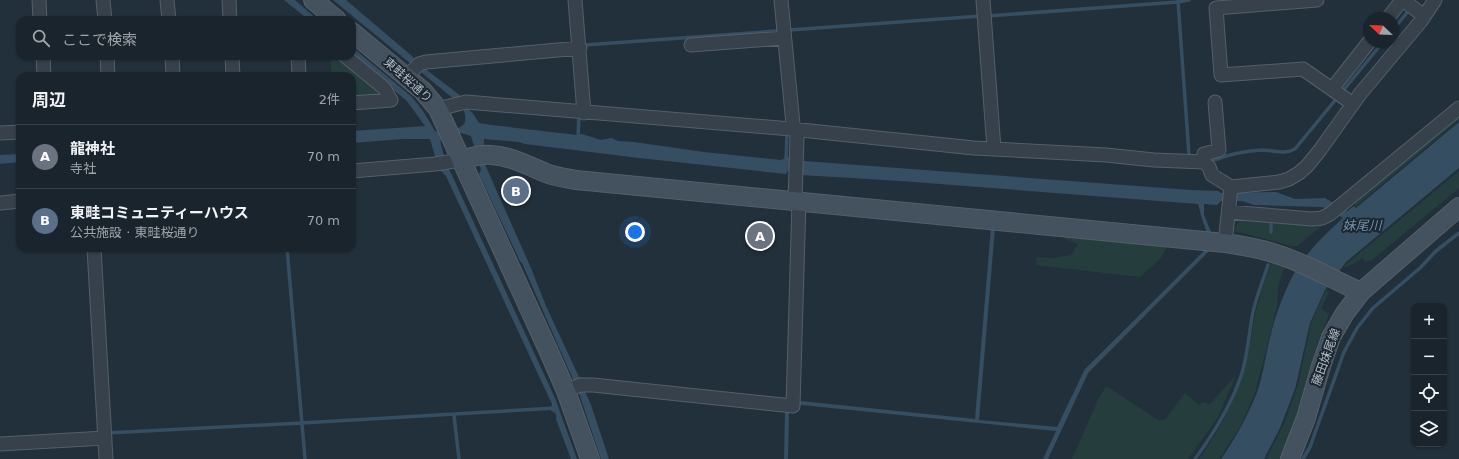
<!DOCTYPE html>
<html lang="ja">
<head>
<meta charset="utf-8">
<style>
  body { margin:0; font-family:"DejaVu Sans","Noto Sans JP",sans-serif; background:#232c34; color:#f1f3f6 }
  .controls { position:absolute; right:12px; bottom:12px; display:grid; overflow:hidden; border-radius:8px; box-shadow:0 1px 3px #0004 }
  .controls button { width:36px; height:36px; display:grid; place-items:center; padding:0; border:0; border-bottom:1px solid #384148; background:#1a242c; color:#f1f3f6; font:20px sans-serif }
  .compass { position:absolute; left:1363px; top:12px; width:36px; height:36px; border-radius:50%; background:#1a242c; box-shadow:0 1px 3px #0004; rotate:293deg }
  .you { position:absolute; left:635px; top:232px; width:14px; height:14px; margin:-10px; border:3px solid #fff; border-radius:50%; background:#1a73e8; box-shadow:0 0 0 6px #1a73e833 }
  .badge { display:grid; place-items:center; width:26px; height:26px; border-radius:50%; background:#86bff7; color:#fff; font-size:13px; font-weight:700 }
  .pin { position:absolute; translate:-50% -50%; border:2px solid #fff; box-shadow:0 1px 4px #0006 }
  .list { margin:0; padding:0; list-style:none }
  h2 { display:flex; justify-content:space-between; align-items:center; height:52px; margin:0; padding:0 16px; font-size:17px }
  h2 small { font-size:13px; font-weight:400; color:#9fa4a9 }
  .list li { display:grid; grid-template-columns:26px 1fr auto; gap:12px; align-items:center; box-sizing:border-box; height:64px; padding:0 16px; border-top:1px solid #384148 }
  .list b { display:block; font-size:15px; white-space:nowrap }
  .list p { margin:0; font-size:13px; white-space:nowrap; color:#9fa4a9 }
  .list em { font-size:13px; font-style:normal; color:#9fa4a9 }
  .icon { flex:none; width:22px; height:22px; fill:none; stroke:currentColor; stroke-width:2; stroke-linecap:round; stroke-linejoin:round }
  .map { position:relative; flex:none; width:1459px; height:459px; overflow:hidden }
  .search { position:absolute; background:#1a242c; box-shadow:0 1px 3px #0004; left:16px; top:16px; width:340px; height:44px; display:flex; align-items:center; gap:10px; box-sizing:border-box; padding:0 14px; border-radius:12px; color:#9fa4a9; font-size:15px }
  .panel { position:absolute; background:#1a242c; box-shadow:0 1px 3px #0004; left:16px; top:72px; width:340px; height:180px; border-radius:12px }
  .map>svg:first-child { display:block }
  .green { fill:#253e3d }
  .water { fill:#364e62; fill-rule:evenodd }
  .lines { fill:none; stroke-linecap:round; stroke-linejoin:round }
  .stream { stroke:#364e62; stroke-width:3.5 }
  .street-casing { stroke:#545f69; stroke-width:15 }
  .secondary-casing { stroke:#545f69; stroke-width:20 }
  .street { stroke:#36414b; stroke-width:13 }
  .secondary { stroke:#44515e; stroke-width:18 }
  .labels { text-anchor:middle; stroke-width:4; stroke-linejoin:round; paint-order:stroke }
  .street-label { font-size:12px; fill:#b1bcc7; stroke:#1b2630 }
  .water-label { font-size:13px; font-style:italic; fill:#7191aa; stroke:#1b2630 }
</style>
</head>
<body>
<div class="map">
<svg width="1459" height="459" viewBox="0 0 1459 459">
  <rect width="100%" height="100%" fill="#22303b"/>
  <path class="green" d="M330,56H339L381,88L378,97L352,100V76H332Z
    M1459,114V120L1356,206L1354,204L1347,210L1345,208Z
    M1459,171V188L1372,260L1365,262L1363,258L1347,267H1343Z
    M1246,219L1324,224L1297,246H1292L1234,231L1238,222Z
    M1066,233L1169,244L1160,259L1140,277L1036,265L1037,257L1052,258L1071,255L1078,244L1066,239L1064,237Z
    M1273,260L1285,265L1278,286L1277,307L1255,393L1240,427L1219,459H1199C1217,434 1233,405 1242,375C1249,356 1251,335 1255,316C1259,297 1266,278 1273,260Z
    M1326,290L1329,293L1321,308L1329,314L1317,344L1305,391L1295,423L1280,456V459H1266L1284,424L1298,385L1311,323Z
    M1236,375L1218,417L1188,459H1072L1098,400L1106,386L1158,420H1165L1185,393L1199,405L1203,402L1210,404Z"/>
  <path class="water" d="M284,0H295L318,20H309Z
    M333,0H346L412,56L416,62L461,96L470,111L472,112L479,123L492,125L577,135L582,134L601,140L611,138L618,141L634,142L704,152L781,160L787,157H790L791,159L804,161L1191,190L1218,191L1221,193L1276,192L1295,199L1325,198L1347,211L1354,206L1356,208L1459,122V168L1346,262L1325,290L1310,323L1295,389L1280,428L1264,459H1221C1235,439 1247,417 1256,395C1263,377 1265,357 1270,338C1274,319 1281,301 1289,283C1301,257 1322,237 1343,218L1326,208L1321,207L1254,205L1242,201H1221L1217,205L1204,204V215L1216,244L1088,373L1048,459H1043L1056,431L792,404L789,412L788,459H784L785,412L788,407L581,382L591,405L609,459H601L579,393L522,263L520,261L479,174L481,170L471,136L461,133L441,139C439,146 445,151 443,158L449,169L555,398L577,459H571L556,419C557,414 556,413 551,411L552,404L544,387L446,176L442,172L439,170L430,139H403L352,143V131L425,126L407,101L352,56V47L412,97L423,111L435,131L438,132C461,128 473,129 460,101L455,100ZM484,139L518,142L525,144L639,158L786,174L789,169L798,170L801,175L901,181L1198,204L1202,219L1211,244L1085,369L1057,427L979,420L995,228L991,227L975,419L791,400L793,214L786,400L579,377L546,306L531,268L483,160Z
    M20,154V162L0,164V155Z"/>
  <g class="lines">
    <path class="stream" d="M1178,1L1189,155
      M987,16L1178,2L1189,0
      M1393,30L1410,9
      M585,45L981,16
      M578,139L579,115
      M786,160L787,131
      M1211,161C1227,155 1244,151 1261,150C1273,150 1284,155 1295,149L1383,42
      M1271,232V224
      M287,248L305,459
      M454,415L459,459
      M107,433L302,423L556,408
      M1195,459C1214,433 1232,404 1242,373C1248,353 1249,332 1253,312C1256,297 1263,281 1268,265
      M1303,459L1310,447L1344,352L1357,328L1373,308L1420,268L1436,251L1459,233"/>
    <g class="street-casing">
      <path id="street" d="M39,0L40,20
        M103,0L105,20
        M167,0L169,20
        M229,0L230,20
        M575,0L584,113
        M781,0L793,124L797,136L795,201
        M983,0L994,149
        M1317,0L1216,8L1221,75L1303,69L1353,104
        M1403,0L1424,16
        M1388,18L1402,0
        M691,45L784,38
        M43,56L44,76
        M107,56L108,76
        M172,56L173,76
        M232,56L233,76
        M298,56L299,76
        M345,56L384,88L391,100L352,103
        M407,77L419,64L426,62L580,48
        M1332,89L1369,42
        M438,109L466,102L791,129L974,148L1106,155L1154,160L1204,162L1209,167L1212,175L1231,187L1279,182L1289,179L1299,173L1307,166L1320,150L1360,94L1421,21L1435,0
        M0,133L20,132
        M1204,162V154L1219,150L1215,102
        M352,171L435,164L461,160
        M0,203L20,201
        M1229,212L1312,219L1322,218L1330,214L1459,108
        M1225,243L1231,187
        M94,248L106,459
        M566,391L580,385H593L793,406L799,201
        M0,444L105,438"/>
    </g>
    <g class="secondary-casing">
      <path id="secondary" d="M313,0L337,20
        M352,32L423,91L438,109L549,352L566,391L590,459
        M461,160C471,157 481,154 491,155C512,156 528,166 546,173C556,177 566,178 576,180L1225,243C1242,246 1259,248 1276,254C1306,263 1333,280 1361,292
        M1290,459L1306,418L1321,366L1331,337L1345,313L1361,292L1459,207"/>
    </g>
    <use href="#street" class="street"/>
    <use href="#secondary" class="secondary"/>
  </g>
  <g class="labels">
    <g class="street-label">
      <text transform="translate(408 80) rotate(42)" y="4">東畦桜通り</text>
      <text transform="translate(1326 357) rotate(-70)" y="4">藤田妹尾線</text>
    </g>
    <g class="water-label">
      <text x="1362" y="230">妹尾川</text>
    </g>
  </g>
</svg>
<div class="controls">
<button>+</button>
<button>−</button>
<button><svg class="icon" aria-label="locate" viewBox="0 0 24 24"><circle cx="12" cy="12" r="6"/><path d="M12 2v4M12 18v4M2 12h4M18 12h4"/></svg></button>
<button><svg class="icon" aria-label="layers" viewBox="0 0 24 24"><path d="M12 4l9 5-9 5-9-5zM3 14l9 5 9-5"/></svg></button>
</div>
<svg class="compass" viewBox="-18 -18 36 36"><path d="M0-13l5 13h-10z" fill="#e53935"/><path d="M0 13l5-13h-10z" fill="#9fa4a9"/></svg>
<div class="you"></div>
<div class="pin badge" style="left:760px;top:236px;background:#6b7280">A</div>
<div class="pin badge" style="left:516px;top:191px;background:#5c6f8a">B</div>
<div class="search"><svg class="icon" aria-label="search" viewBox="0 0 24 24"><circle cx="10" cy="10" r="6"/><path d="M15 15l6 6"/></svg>ここで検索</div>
<section class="panel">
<h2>周辺<small>2件</small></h2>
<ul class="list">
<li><span class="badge" style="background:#6b7280">A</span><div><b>龍神社</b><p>寺社</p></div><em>70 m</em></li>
<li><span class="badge" style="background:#5c6f8a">B</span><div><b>東畦コミュニティーハウス</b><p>公共施設 · 東畦桜通り</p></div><em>70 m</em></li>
</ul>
</section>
</div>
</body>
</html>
